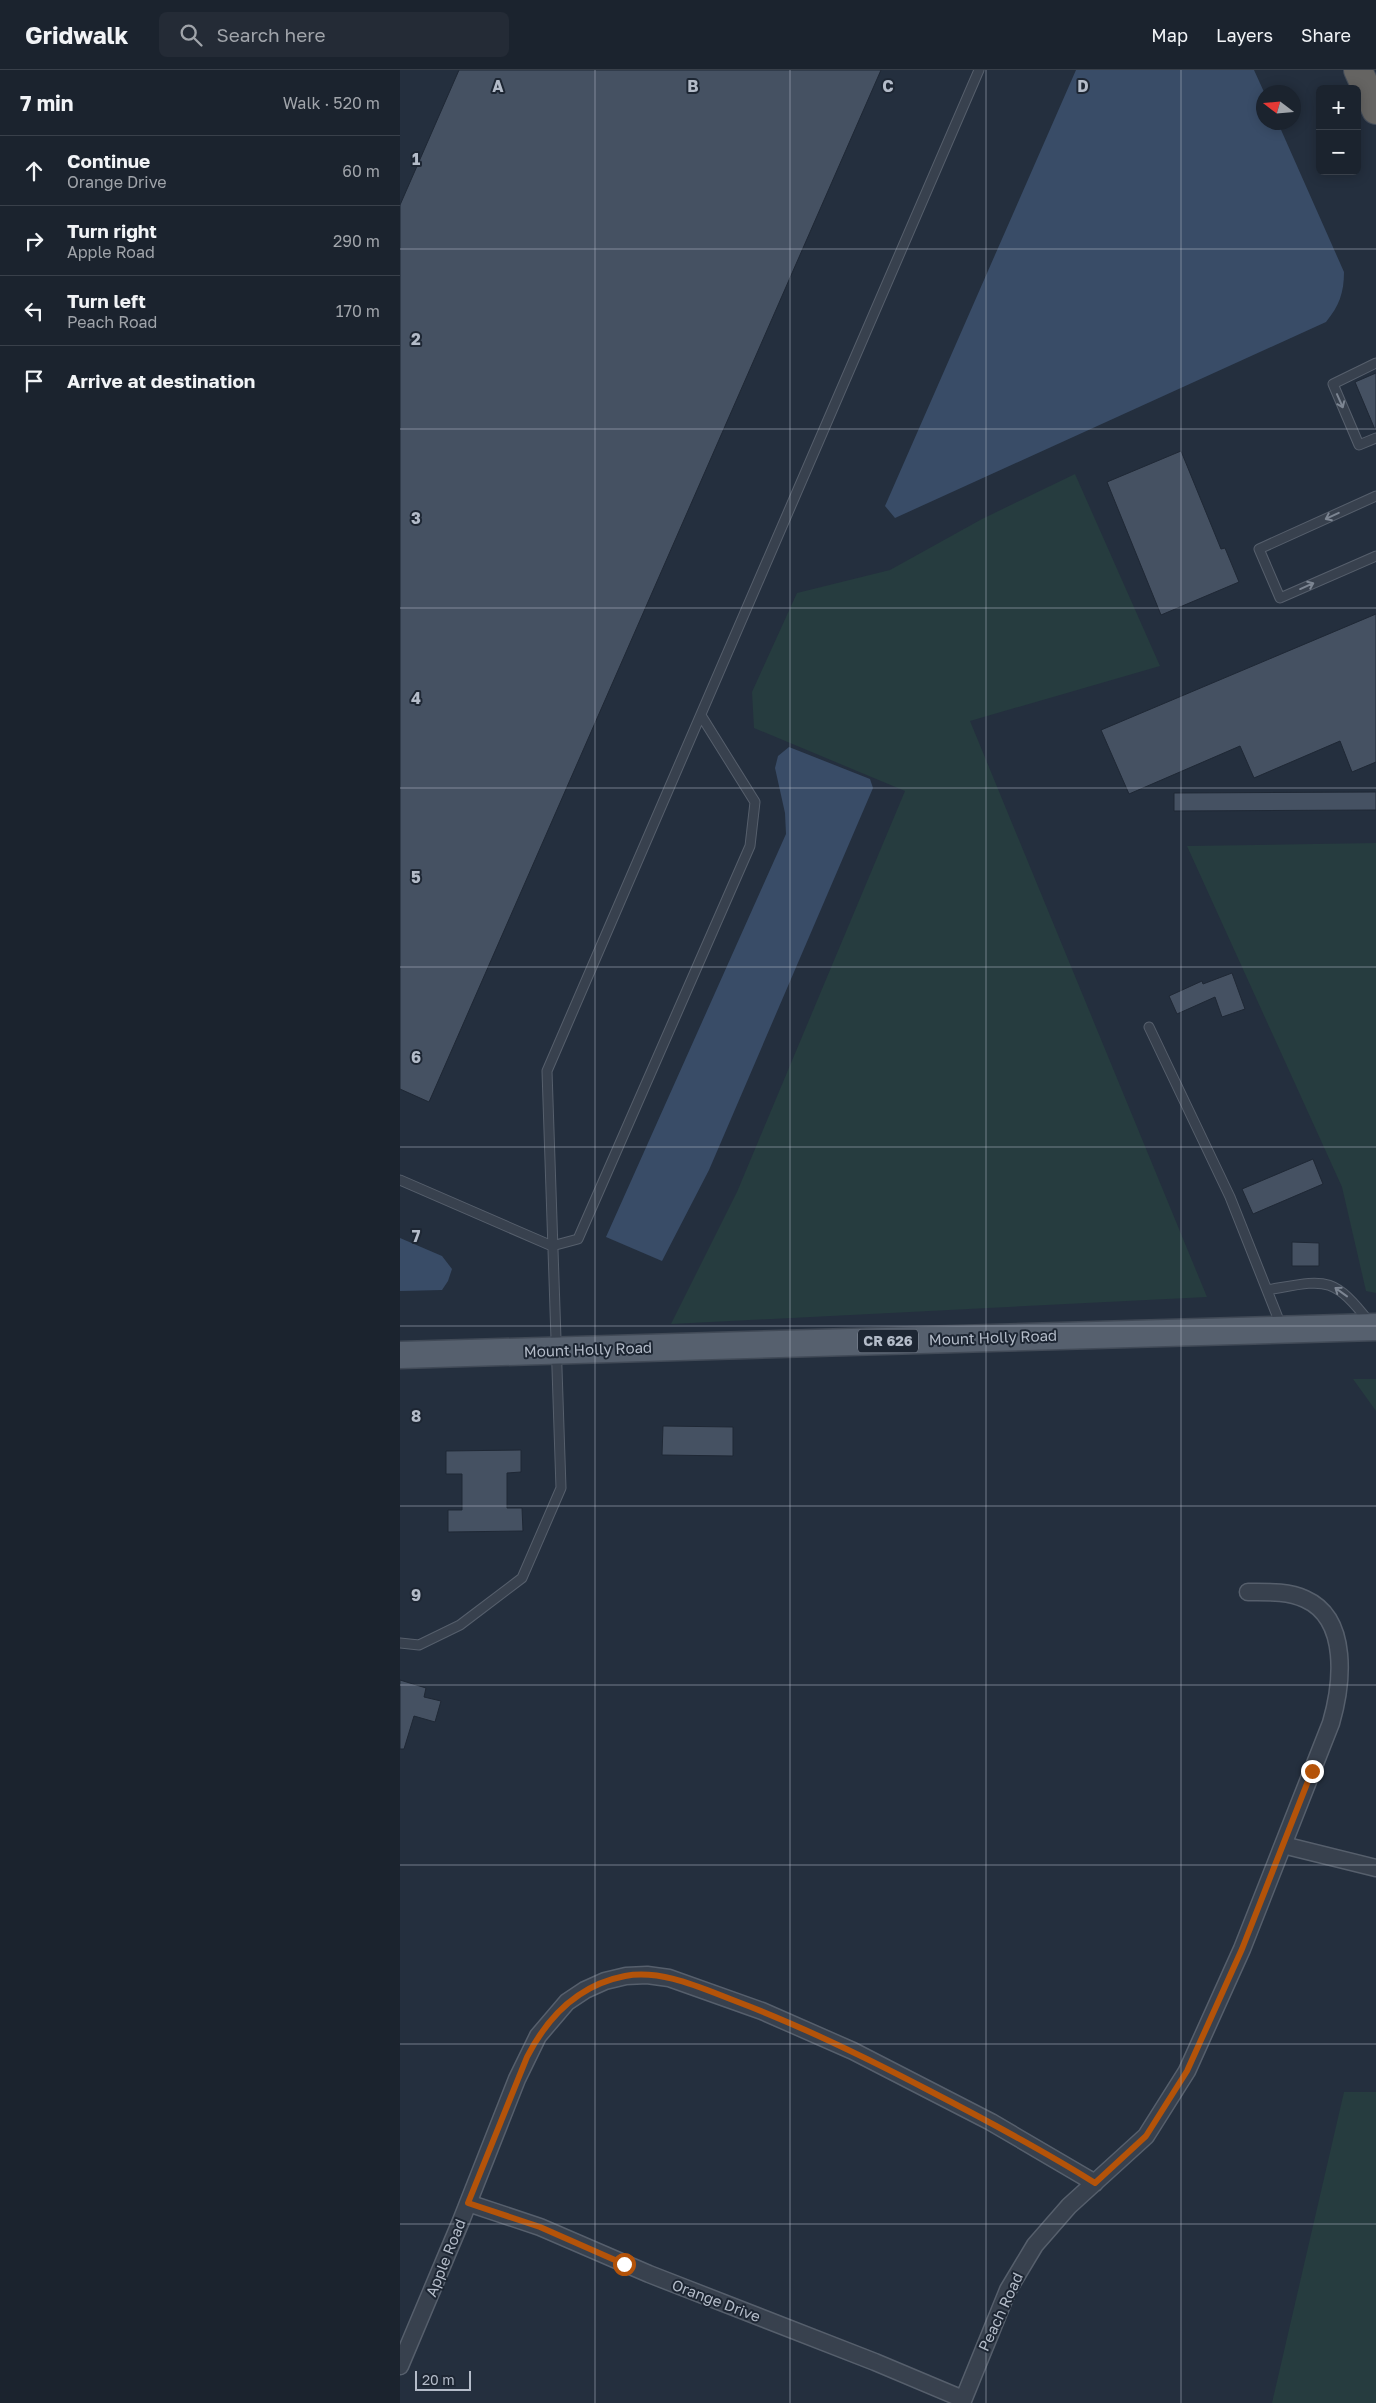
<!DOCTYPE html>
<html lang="en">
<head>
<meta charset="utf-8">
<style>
  body { margin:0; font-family:"Golos Text",sans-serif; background:#242b36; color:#f1f3f6 }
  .controls { position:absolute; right:15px; top:15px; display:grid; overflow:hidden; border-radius:8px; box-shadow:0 2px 12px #0003 }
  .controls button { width:45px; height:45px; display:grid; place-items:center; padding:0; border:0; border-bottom:1px solid #39404a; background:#1b232e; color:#f1f3f6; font:25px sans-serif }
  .compass { position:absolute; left:856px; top:15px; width:45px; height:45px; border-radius:50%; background:#1b232e; box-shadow:0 2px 12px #0003; rotate:286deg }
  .scale { position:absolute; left:15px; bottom:12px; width:56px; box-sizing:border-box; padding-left:5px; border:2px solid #b4bcc9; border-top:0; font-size:14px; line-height:18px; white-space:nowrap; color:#b4bcc9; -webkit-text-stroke:4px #1d2633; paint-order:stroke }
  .stop { position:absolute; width:15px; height:15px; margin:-11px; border:4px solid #b45309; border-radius:50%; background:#fff }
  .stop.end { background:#b45309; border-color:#fff; box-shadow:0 1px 5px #0008 }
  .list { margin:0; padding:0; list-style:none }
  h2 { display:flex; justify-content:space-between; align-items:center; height:65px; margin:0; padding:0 20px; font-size:21px }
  h2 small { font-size:16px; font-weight:400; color:#a0a4aa }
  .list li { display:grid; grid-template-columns:32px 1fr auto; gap:15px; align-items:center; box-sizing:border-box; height:70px; padding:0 20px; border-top:1px solid #39404a }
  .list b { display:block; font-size:19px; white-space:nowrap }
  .list p { margin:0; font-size:16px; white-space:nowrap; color:#a0a4aa }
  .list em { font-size:16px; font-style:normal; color:#a0a4aa }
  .icon { flex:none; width:28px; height:28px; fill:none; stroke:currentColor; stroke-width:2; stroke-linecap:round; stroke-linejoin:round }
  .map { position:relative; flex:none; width:976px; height:2333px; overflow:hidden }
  header { display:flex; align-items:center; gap:30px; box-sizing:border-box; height:70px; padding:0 25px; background:#1b232e; border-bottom:1px solid #39404a }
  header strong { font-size:24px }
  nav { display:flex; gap:28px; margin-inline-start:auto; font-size:18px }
  .search { width:350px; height:45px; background:#242b36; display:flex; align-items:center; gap:12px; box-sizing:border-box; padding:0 18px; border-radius:8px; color:#a0a4aa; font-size:19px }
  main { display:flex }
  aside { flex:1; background:#1b232e }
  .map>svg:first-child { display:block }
  .green { fill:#263c3f }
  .water { fill:#394c67 }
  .building { fill:#455162; stroke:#1f2835 }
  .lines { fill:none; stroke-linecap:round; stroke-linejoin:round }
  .service-casing { stroke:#565f6c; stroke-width:11 }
  .minor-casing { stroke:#565f6c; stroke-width:19 }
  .primary-casing { stroke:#414a57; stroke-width:29 }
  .trunk-casing { stroke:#434c59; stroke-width:30 }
  .service { stroke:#38414e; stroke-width:9 }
  .minor { stroke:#38414e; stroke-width:16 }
  .primary { stroke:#56606e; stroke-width:26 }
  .trunk { stroke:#656462; stroke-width:28 }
  .oneway { stroke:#7c8592 }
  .route { stroke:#b45309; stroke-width:6 }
  .grid { fill:none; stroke:#b4bcc9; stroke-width:1; stroke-opacity:0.55 }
  .labels { text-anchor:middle; stroke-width:4; stroke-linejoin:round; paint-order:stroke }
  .shield { fill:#1d2633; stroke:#878f9c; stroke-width:1 }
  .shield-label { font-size:14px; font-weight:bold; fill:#b4bcc9 }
  .street-label { font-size:15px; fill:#b4bcc9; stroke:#1d2633 }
  .grid-label { font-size:16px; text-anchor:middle; font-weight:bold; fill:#b4bcc9; stroke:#1d2633; stroke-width:4; stroke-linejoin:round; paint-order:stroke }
</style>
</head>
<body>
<header>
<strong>Gridwalk</strong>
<div class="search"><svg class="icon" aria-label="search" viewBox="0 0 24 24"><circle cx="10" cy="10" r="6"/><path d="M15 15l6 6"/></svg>Search here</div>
<nav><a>Map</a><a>Layers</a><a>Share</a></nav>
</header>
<main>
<aside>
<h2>7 min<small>Walk · 520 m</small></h2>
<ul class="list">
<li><svg class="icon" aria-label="ahead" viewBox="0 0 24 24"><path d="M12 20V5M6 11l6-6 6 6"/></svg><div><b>Continue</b><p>Orange Drive</p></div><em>60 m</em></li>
<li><svg class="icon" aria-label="right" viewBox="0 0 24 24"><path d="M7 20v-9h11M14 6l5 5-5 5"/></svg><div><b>Turn right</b><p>Apple Road</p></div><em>290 m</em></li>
<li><svg class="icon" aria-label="left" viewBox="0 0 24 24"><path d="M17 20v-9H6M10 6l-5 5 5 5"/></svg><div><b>Turn left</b><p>Peach Road</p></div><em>170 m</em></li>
<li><svg class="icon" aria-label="arrive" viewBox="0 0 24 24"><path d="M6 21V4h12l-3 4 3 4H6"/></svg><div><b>Arrive at destination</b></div></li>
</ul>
</aside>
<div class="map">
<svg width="976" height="2333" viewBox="0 0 976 2333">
  <rect width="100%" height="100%" fill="#242f3e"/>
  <path class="green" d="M675,404L760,596L570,651L807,1227L271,1254L337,1122L505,721L354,658L352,622L397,523L490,500L582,449Z
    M976,773V1223L966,1221L942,1117L787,776Z
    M953,1309H976V1341Z
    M944,2022H976V2333H872Z"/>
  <path class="water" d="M676,0H854L864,22V52L878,53L944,202C944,223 939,236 926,252L495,448L485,436Z
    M389,677L470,709L473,718L309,1100L262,1191L206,1167L386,764L385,743L375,698L378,686Z
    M0,1168L42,1186L52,1199L48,1211L42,1220L0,1221Z"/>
  <path class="building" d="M59,0H481L29,1032L0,1019V135Z
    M976,303V362L955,312Z
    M781,381L821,479L825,478L839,512L761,545L707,412Z
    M976,544V692L952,702L940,671L854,708L840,676L729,724L701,660Z
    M976,722V740L774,741V723Z
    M832,903L845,939L822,947L815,927L777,944L769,926L802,911L803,914Z
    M913,1089L923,1114L853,1144L842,1119Z
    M892,1172L919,1173V1196H892Z
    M263,1356L333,1357V1386L262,1385Z
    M121,1380V1402L107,1403V1438H122L123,1461L48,1462V1440H62V1404H46V1381Z
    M0,1610L26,1618L24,1627L41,1631L35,1652L14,1646L4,1679H0Z"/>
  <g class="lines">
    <g class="service-casing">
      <path id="service" d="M976,293L933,314L959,375L976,368
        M976,426L859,479L880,528L976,486
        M749,957L830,1127L882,1258
        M0,1110L152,1176L178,1169L350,776L355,732L302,647
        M867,1220C925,1210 932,1204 970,1253
        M0,1573L19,1575L60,1555L122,1508L161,1418L147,1001L579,0"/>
    </g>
    <g class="minor-casing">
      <path id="minor" d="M883,1775L976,1798
        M68,2133L140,2157L249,2204L475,2292L563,2329
        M0,2296L61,2151L117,2009L138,1966L167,1932L185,1920L205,1911L226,1906L247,1905L269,1908L362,1941L453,1981L591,2052L695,2113
        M562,2333L608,2220L635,2175L669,2136L746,2066L787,2001L842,1879L931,1653C942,1615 950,1549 905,1529C888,1521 867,1522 848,1522"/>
    </g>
    <g class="primary-casing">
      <path id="primary" d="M0,1285L976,1257"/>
    </g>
    <g class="trunk-casing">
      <path id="trunk" d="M958,0L976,40"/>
    </g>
    <use href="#service" class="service"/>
    <use href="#minor" class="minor"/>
    <use href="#primary" class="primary"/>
    <use href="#trunk" class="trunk"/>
  </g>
  <defs><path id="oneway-shaft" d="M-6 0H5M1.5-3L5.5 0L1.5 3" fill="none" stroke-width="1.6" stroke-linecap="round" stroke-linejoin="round" transform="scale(1.25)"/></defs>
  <g class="oneway">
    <use href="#oneway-shaft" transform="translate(940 331) rotate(66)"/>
    <use href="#oneway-shaft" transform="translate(932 446) rotate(155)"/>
    <use href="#oneway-shaft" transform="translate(907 516) rotate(-24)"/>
    <use href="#oneway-shaft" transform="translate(941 1222) rotate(-144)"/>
  </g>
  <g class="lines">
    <path class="route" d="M224,2194L140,2157L68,2133L127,1987C148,1946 178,1915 225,1906C263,1899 303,1919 338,1932C404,1957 467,1988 530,2021C586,2050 641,2079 695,2113L746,2066L787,2001L842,1879L912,1701"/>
  </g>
  <path class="grid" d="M195,0V2333M390,0V2333M586,0V2333M781,0V2333M0,179H976M0,359H976M0,538H976M0,718H976M0,897H976M0,1077H976M0,1256H976M0,1436H976M0,1615H976M0,1795H976M0,1974H976M0,2154H976"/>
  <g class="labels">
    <rect class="shield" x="458" y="1259.5" width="60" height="23" rx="4"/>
    <g class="shield-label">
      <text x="488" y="1276">CR 626</text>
    </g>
    <g class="street-label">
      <text transform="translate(593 1268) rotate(-2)" y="5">Mount Holly Road</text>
      <text transform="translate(188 1280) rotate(-2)" y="5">Mount Holly Road</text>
      <text transform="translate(46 2188) rotate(-68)" y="5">Apple Road</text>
      <text transform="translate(316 2231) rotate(21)" y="5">Orange Drive</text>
      <text transform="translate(601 2242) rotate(-65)" y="5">Peach Road</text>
    </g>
  </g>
  <g class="grid-label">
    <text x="98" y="22">A</text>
    <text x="293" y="22">B</text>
    <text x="488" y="22">C</text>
    <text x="683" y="22">D</text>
    <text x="16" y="95">1</text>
    <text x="16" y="275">2</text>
    <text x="16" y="454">3</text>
    <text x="16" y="634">4</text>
    <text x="16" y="813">5</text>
    <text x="16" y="993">6</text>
    <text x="16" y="1172">7</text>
    <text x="16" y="1352">8</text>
    <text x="16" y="1531">9</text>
  </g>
</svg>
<div class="controls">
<button>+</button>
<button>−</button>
</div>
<svg class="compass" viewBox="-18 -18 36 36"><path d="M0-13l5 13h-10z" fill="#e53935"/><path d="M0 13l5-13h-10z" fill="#a0a4aa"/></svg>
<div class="scale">20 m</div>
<div class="stop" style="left:224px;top:2194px"></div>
<div class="stop end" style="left:912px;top:1701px"></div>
</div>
</main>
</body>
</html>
